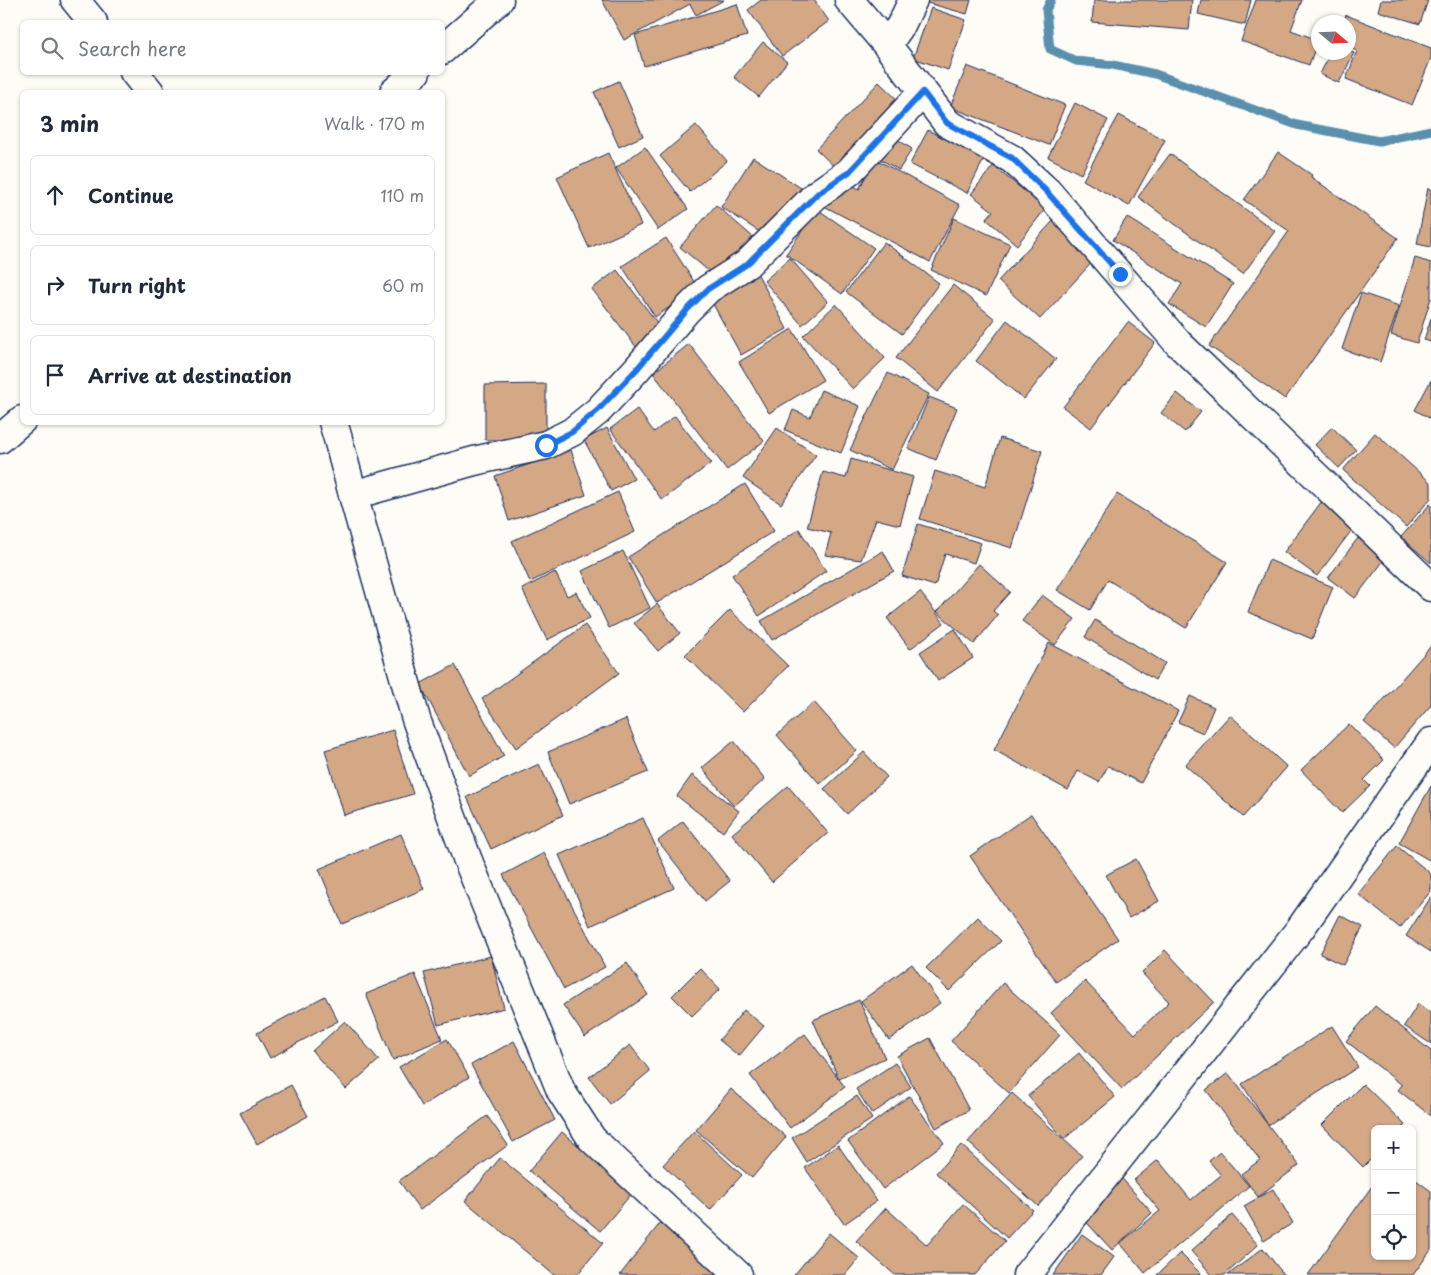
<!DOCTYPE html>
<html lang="en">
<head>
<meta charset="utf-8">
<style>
  body { margin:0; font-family:"Playpen Sans",sans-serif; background:#f6f6f7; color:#1f2937 }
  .controls { position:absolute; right:15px; bottom:15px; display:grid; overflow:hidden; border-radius:8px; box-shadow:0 1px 4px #0004 }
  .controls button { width:45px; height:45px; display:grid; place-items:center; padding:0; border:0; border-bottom:1px solid #e0e1e3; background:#fff; color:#1f2937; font:25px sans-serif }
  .compass { position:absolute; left:1311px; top:15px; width:45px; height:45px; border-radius:50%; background:#fff; box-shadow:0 1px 4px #0004; rotate:109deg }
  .stop { position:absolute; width:15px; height:15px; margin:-11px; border:4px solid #1a73e8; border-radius:50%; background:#fff }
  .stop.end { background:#1a73e8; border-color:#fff; box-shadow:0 1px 5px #0008 }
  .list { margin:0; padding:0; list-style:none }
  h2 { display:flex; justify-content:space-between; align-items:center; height:65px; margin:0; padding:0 20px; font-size:21px }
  h2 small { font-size:16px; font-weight:400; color:#747a83 }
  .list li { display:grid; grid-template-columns:32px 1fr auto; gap:15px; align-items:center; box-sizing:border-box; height:80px; margin:0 10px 10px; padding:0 10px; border:1px solid #e0e1e3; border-radius:8px }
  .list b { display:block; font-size:19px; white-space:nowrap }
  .list em { font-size:16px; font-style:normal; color:#747a83 }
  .icon { flex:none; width:28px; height:28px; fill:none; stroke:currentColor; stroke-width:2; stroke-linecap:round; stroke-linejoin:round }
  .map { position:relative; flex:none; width:1431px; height:1275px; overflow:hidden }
  .search { position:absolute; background:#fff; box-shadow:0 1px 4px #0004; left:20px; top:20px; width:425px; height:55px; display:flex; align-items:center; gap:12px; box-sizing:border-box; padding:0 18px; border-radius:8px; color:#747a83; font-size:19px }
  .panel { position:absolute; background:#fff; box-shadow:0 1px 4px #0004; left:20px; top:90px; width:425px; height:335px; border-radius:8px }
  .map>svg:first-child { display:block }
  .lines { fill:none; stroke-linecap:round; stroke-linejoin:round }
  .stream { stroke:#5a90ae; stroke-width:9 }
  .building { fill:#d4a885; stroke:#1b2f5e }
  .street-casing { stroke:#1b2f5e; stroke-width:31 }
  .street { stroke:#fdfcf7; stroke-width:28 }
  .route { stroke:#1a73e8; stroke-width:6 }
</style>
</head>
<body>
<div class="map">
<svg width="1431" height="1275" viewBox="0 0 1431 1275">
  <rect width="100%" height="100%" fill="#fdfcf7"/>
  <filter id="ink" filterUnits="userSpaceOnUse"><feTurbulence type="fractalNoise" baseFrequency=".02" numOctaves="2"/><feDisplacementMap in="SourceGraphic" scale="10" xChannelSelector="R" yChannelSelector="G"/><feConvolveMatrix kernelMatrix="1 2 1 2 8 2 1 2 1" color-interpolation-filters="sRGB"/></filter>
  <g filter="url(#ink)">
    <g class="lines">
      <path class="stream" d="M1051,0L1046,10L1050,49L1076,61L1113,65L1155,74L1297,125L1379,141L1431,130"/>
    </g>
    <path class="building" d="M602,0H724L696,15L690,4L624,40Z
      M761,0H814L829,21L782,56L748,10Z
      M924,0H971L967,14L924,2Z
      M1094,0H1192L1189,30L1092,22Z
      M1201,0H1251L1245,25L1198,14Z
      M1256,0H1302L1291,30L1318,40L1309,65L1241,41Z
      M1381,0H1428L1420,24L1378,11Z
      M737,4L747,36L644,66L635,35Z
      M931,8L966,20L948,70L913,58Z
      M1346,15L1431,48V58L1412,105L1346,79L1357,51L1348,47V22H1343Z
      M763,42L787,62L759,97L734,77Z
      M1348,50L1354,53L1339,83L1320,74L1331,52H1348Z
      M967,66L1065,105L1049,145L950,107Z
      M619,81L643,136L619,147L594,92Z
      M879,82L906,108L842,174L816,149Z
      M1075,103L1108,120L1081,174L1048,157Z
      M1119,115L1165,140L1129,206L1083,180Z
      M696,125L727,161L690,192L660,156Z
      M928,130L984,159L967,193L910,164Z
      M894,137L912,149L899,170L880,159Z
      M645,147L688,209L658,230L616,168Z
      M1278,152L1312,175L1311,177L1398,238L1285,399L1209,346L1289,231L1244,200Z
      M608,153L641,225L589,248L557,177Z
      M1170,154L1275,231L1243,274L1138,197Z
      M753,157L801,188L769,238L721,207Z
      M875,159L960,205L930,262L824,206L846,182L859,189Z
      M993,166L1046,208L1017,245L986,219L993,211L971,194Z
      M1428,188L1431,189V247L1417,244Z
      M716,205L754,238L718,279L680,247Z
      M817,209L874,248L842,294L786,254Z
      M1127,217L1233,284L1206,327L1169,304L1182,284L1113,240Z
      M954,218L1010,244L986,296L931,270Z
      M1054,220L1096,258L1040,319L998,281Z
      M666,238L698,288L655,317L622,266Z
      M884,242L939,283L902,334L846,292Z
      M790,258L828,302L802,325L764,281Z
      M1415,258L1431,263V298L1417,343L1391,335Z
      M755,269L787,329L741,355L708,295Z
      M617,270L662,329L637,348L592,289Z
      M953,285L995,319L938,392L896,358Z
      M1361,293L1399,306L1380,362L1342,349Z
      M836,304L885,358L853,389L803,336Z
      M1431,318V342L1424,340Z
      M1007,320L1056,359L1024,399L976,361Z
      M1128,322L1155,343L1091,428L1063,407Z
      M792,329L823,380L769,413L739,362Z
      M689,344L764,441L727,470L653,373Z
      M888,373L929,394L892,470L850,450Z
      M1431,380V419L1415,410Z
      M546,384V439L485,440V385Z
      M821,390L860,406L841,453L785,430L793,410L810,417Z
      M1177,393L1201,412L1185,432L1161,413Z
      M929,397L957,408L936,460L908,448Z
      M637,409L654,432L675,416L711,463L662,500L610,429Z
      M1332,427L1356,450L1339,468L1315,445Z
      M607,428L634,479L611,491L584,440Z
      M777,428L816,455L781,504L743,478Z
      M1375,433L1431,483V498L1406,527L1343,470Z
      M1000,438L1042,451L1012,548L920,519L935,471L985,487Z
      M571,450L586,495L509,521L495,476Z
      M851,459L913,477L900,525L876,519L861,560L825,555L831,533L807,527L823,472L846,478Z
      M745,484L774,531L657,603L628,557Z
      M618,492L635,532L530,582L512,541Z
      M1117,494L1227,562L1186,628L1108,580L1090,610L1057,590Z
      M1322,501L1355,526L1317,576L1284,552Z
      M1430,504L1431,505V563L1401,537Z
      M918,524L981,543L974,563L945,554L935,586L902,576Z
      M799,529L826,571L759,616L732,575Z
      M1358,538L1385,559L1355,598L1328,578Z
      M623,551L650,608L609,628L582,571Z
      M883,551L894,571L772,640L761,621Z
      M1269,560L1333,587L1312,639L1248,612Z
      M979,564L1010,592L993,611L998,615L974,644L937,612Z
      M555,572L567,596L576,592L590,618L547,640L522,589Z
      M920,592L944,623L910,649L887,618Z
      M1042,595L1075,619L1055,645L1022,621Z
      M657,604L680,633L658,651L634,623Z
      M730,610L788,666L743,712L685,655Z
      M1095,620L1165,663L1155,680L1085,637Z
      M585,625L619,673L516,748L482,699Z
      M955,629L973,658L938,681L920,652Z
      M1049,643L1178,711L1141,783L1108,766L1099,782L1078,771L1068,790L994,750Z
      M1431,646V705L1394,748L1364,722Z
      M455,665L504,756L469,776L420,684Z
      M1190,696L1214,707L1203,733L1178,722Z
      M814,702L857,751L820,784L777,735Z
      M1230,715L1287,767L1243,817L1185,765Z
      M626,719L648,772L569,804L548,752Z
      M1349,724L1384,760L1364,780L1370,786L1342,813L1301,770Z
      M393,730L413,794L344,815L325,750Z
      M734,741L765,779L734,806L702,768Z
      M864,752L887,777L847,814L824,789Z
      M539,764L563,815L491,849L467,797Z
      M692,775L739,811L723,832L677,796Z
      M788,786L828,833L772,882L732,834Z
      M1431,786V861L1399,843Z
      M1031,814L1118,939L1056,982L970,856Z
      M643,818L674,888L590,926L559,855Z
      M683,821L730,881L705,901L658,841Z
      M401,834L424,889L342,924L319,869Z
      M1397,846L1431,874V891L1400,928L1358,894Z
      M544,853L605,967L564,989L503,875Z
      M1136,859L1159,901L1129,918L1106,875Z
      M1431,897V952L1406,936Z
      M1340,915L1363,927L1343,965L1320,954Z
      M978,917L1001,941L949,991L926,968Z
      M1165,950L1214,1002L1122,1089L1051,1013L1085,981L1135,1034L1169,1002L1142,973Z
      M491,956L504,1008L438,1025L424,973Z
      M627,963L648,995L585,1037L563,1005Z
      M912,964L940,1003L889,1040L861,1001Z
      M700,968L720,989L692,1016L672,996Z
      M415,974L442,1039L393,1060L366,994Z
      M1003,983L1060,1035L1009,1093L951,1041Z
      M325,996L338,1021L270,1058L257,1033Z
      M859,1000L885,1058L839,1079L813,1020Z
      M1418,1004L1431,1013V1044L1404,1026Z
      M1375,1006L1431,1051V1116L1398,1090L1402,1085L1346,1041Z
      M744,1010L764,1026L739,1056L719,1040Z
      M345,1021L379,1060L346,1089L312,1051Z
      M1332,1026L1358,1067L1268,1125L1242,1084Z
      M805,1034L845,1087L790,1128L750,1075Z
      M930,1038L969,1110L936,1128L897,1056Z
      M447,1039L469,1077L422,1106L399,1067Z
      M514,1041L555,1120L513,1142L471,1065Z
      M630,1045L650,1071L610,1104L589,1077Z
      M1079,1053L1115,1097L1064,1139L1028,1096Z
      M895,1063L911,1087L872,1114L856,1089Z
      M1228,1073L1299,1165L1258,1197L1241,1174L1260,1160L1206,1090Z
      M1363,1084L1405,1125L1401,1129H1375V1155L1363,1167L1322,1125Z
      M291,1085L308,1116L257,1144L240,1113Z
      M731,1089L786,1137L752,1178L696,1130Z
      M1012,1093L1082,1156L1038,1206L968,1142Z
      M857,1096L872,1119L807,1162L792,1138Z
      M909,1096L944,1143L883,1189L848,1141Z
      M487,1116L508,1145L420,1210L399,1181Z
      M694,1131L742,1175L710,1210L663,1165Z
      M562,1132L633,1192L600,1231L529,1171Z
      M838,1145L877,1201L844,1224L805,1168Z
      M961,1145L1033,1210L1007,1238L936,1173Z
      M1220,1152L1249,1186L1145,1273L1120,1243L1160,1211L1134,1180L1158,1160L1191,1200L1221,1175L1209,1161Z
      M500,1158L603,1243L577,1275H554L465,1201Z
      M1119,1175L1152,1213L1112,1250L1078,1213Z
      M1412,1177L1431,1191V1250L1413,1275H1308L1375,1182V1256H1412Z
      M1273,1189L1293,1223L1264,1241L1244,1206Z
      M963,1204L1005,1241L975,1275H895L856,1241L886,1208L927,1245Z
      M1232,1215L1258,1245L1225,1275H1212L1191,1251Z
      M661,1222L697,1250L726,1275H620Z
      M829,1233L859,1258L845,1275H794Z
      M1082,1234L1114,1257L1101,1275H1053Z
      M1263,1248L1284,1275H1228Z
      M1180,1253L1202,1275H1157Z"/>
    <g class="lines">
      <g class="street-casing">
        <path id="street" d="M75,0L93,22
          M849,0L887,45L947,123L1012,159L1047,191L1178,343L1431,587
          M887,45L901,25L913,0
          M442,50L499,0
          M134,72L150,92
          M394,92L416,72
          M333,422L338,439L353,495L416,719L467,858L561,1091L592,1139L738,1275
          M0,439L22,420
          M353,495L474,461L546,445L572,432L598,411L636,370L687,310L708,289L747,264L817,194L849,172L923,92
          M1027,1275L1300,929L1431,742"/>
      </g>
      <use href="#street" class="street"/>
    </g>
  </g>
  <g class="lines" filter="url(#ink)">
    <path class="route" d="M546,445L572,432L598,410L636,370L687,310L708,289L747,264L817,194L849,172L923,92L947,123L1012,158L1046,191L1120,274"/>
  </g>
</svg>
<div class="controls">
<button>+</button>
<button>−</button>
<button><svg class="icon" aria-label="locate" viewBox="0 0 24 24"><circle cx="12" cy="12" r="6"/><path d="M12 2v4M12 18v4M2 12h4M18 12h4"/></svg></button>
</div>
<svg class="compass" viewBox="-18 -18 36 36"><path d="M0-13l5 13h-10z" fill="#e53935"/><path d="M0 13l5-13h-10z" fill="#747a83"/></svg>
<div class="stop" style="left:546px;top:445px"></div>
<div class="stop end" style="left:1120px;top:274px"></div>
<div class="search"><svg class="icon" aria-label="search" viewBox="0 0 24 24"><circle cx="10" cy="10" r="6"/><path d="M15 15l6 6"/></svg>Search here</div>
<section class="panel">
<h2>3 min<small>Walk · 170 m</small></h2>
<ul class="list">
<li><svg class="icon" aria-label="ahead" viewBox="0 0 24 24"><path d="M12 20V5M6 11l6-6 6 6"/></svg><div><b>Continue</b></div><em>110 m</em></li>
<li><svg class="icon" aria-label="right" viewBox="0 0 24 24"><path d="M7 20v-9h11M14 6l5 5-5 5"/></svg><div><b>Turn right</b></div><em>60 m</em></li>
<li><svg class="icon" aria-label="arrive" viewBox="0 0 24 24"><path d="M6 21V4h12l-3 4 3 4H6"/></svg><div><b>Arrive at destination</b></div></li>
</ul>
</section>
</div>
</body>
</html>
